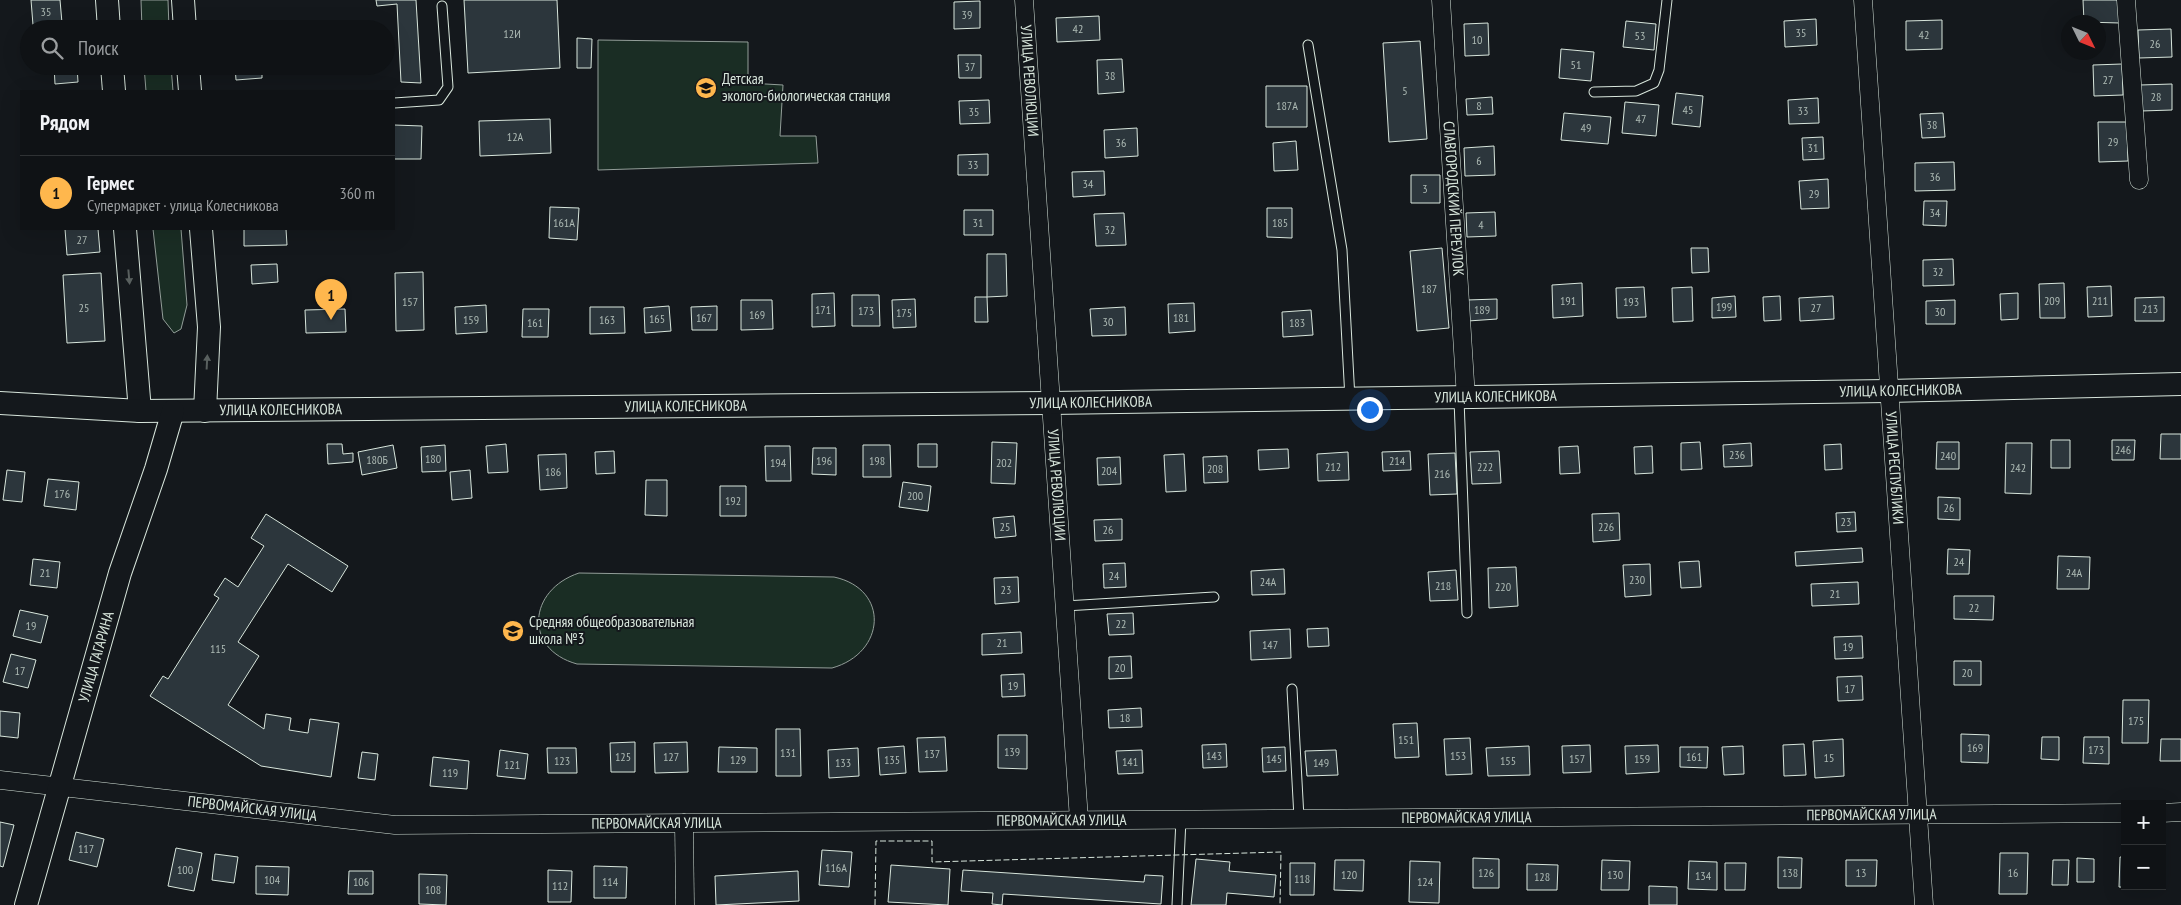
<!DOCTYPE html>
<html lang="ru">
<head>
<meta charset="utf-8">
<style>
  body { margin:0; font-family:"PT Sans Narrow",sans-serif; background:#1d2022; color:#f1f3f6 }
  .controls { position:absolute; right:15px; bottom:15px; display:grid; overflow:hidden; border-radius:0px; box-shadow:0 5px 20px #0002 }
  .controls button { width:45px; height:45px; display:grid; place-items:center; padding:0; border:0; border-bottom:1px solid #2f3234; background:#0f1215; color:#f1f3f6; font:25px sans-serif }
  .compass { position:absolute; left:2061px; top:15px; width:45px; height:45px; border-radius:50%; background:#0f1215; box-shadow:0 5px 20px #0002; rotate:133deg }
  .you { position:absolute; left:1369px; top:409px; width:18px; height:18px; margin:-12px; border:4px solid #fff; border-radius:50%; background:#1a73e8; box-shadow:0 0 0 8px #1a73e833 }
  .badge { display:grid; place-items:center; width:32px; height:32px; border-radius:50%; background:#ffb74d; color:#111; font-size:16px; font-weight:700 }
  .pin { position:absolute; translate:-50% -41px; filter:drop-shadow(0 1px 2px #0008) }
  .pin::after { content:''; position:absolute; top:26px; width:18px; height:15px; background:inherit; clip-path:polygon(0 0,100% 0,50% 100%) }
  .list { margin:0; padding:0; list-style:none }
  h2 { display:flex; justify-content:space-between; align-items:center; height:65px; margin:0; padding:0 20px; font-size:21px }
  h2 small { font-size:16px; font-weight:400; color:#9b9ea0 }
  .list li { display:grid; grid-template-columns:32px 1fr auto; gap:15px; align-items:center; box-sizing:border-box; height:75px; padding:0 20px; border-top:1px solid #2f3234 }
  .list b { display:block; font-size:19px; white-space:nowrap }
  .list p { margin:0; font-size:16px; white-space:nowrap; color:#9b9ea0 }
  .list em { font-size:16px; font-style:normal; color:#9b9ea0 }
  .icon { flex:none; width:28px; height:28px; fill:none; stroke:currentColor; stroke-width:2; stroke-linecap:round; stroke-linejoin:round }
  .map { position:relative; flex:none; width:2181px; height:905px; overflow:hidden }
  .search { position:absolute; background:#0f1215; box-shadow:0 5px 20px #0002; left:20px; top:20px; width:375px; height:55px; display:flex; align-items:center; gap:12px; box-sizing:border-box; padding:0 18px; border-radius:28px; color:#9b9ea0; font-size:19px }
  .panel { position:absolute; background:#0f1215; box-shadow:0 5px 20px #0002; left:20px; top:90px; width:375px; height:140px; border-radius:0px }
  .map>svg:first-child { display:block }
  .green { fill:#1a2d24; stroke:#939e99 }
  .building { fill:#2c363c; stroke:#d8e6dc }
  .lines { fill:none; stroke-linecap:round; stroke-linejoin:round }
  .service-casing { stroke:#d8e6dc; stroke-width:11 }
  .minor-casing { stroke:#d8e6dc; stroke-width:19 }
  .tertiary-casing { stroke:#d8e6dc; stroke-width:24 }
  .service { stroke:#14181c; stroke-width:9 }
  .minor { stroke:#14181c; stroke-width:18 }
  .tertiary { stroke:#14181c; stroke-width:22 }
  .fence { stroke:#d8e6dc; stroke-width:1; stroke-dasharray:6 2.5; stroke-linecap:butt }
  .oneway { fill:#59605f }
  .labels { text-anchor:middle; stroke-width:4; stroke-linejoin:round; paint-order:stroke }
  .number-label { font-size:12px; fill:#adbab4 }
  .poi-label { font-size:15px; fill:#d8e6dc; stroke:#14181c; text-anchor:start }
  .street-label { font-size:15px; fill:#d8e6dc; stroke:#14181c }
</style>
</head>
<body>
<div class="map">
<svg width="2181" height="905" viewBox="0 0 2181 905">
  <rect width="100%" height="100%" fill="#14181c"/>
  <path class="green" d="M141,0H168L169,29H142Z
    M598,40L748,42V83L783,85L780,136H816L818,163L598,170Z
    M144,66H171L173,91H146Z
    M153,229H181L187,305L181,329L174,333L163,319Z
    M579,573L834,577C890,589 886,653 832,668L577,664C523,649 528,590 579,573Z"/>
  <path class="building" d="M31,0H60L62,23L33,25Z
    M376,0H416L421,83L401,82L397,4L377,6Z
    M464,0H557L560,68L468,73Z
    M2083,0H2119L2120,23L2084,22Z
    M980,1V28L954,29V2Z
    M1099,16L1100,40L1057,42L1056,18Z
    M1816,19L1817,45L1785,47L1784,21Z
    M1942,20V49L1906,50V21Z
    M1626,21L1656,24L1654,50L1623,47Z
    M1488,23L1489,55L1465,56L1464,24Z
    M2171,29L2172,57L2139,58L2138,30Z
    M577,38L592,39L591,68H577Z
    M1420,41L1427,139L1389,142L1383,43Z
    M1561,49L1594,52L1591,81L1559,78Z
    M958,55H981V78H959Z
    M1122,59L1124,92L1098,94L1097,60Z
    M2122,64L2123,95L2094,96L2093,65Z
    M54,66H77L78,82L55,84Z
    M235,66H262V78L236,80Z
    M344,66H369V69H344Z
    M2172,84V110L2141,111L2140,85Z
    M1266,86H1307V127H1266Z
    M1676,93L1703,96L1700,127L1672,124Z
    M1492,97L1493,114L1467,115L1466,99Z
    M1818,98L1819,123L1789,124L1788,100Z
    M989,100L990,123L960,124L959,101Z
    M1625,102L1659,105L1656,136L1622,133Z
    M1564,113L1611,117L1608,144L1561,140Z
    M1943,113L1945,137L1922,138L1920,114Z
    M550,119L551,153L480,156L479,121Z
    M2098,122H2127L2128,161L2099,162Z
    M394,125L422,126L421,159H394Z
    M1137,128L1138,156L1105,158L1104,130Z
    M1823,137L1824,159L1803,160L1802,138Z
    M1296,141L1298,170L1274,171L1273,143Z
    M1494,146L1495,175L1465,176L1464,148Z
    M988,154V175H958V155Z
    M1954,162L1955,190L1915,191V163Z
    M1104,171L1105,195L1073,197L1072,172Z
    M1411,175H1440V203H1411Z
    M1828,179L1829,208L1801,209L1799,181Z
    M1924,201H1947L1946,226L1923,225Z
    M550,207L579,208L577,240L549,238Z
    M1267,208H1292V238L1267,237Z
    M964,210H993V235H964Z
    M1495,212L1496,236L1467,237L1466,213Z
    M1124,213L1126,245L1096,246L1094,214Z
    M65,229H98L100,252L67,255Z
    M244,229H286L287,245L244,246Z
    M1442,248L1449,328L1417,331L1410,251Z
    M1691,248H1708L1709,272L1692,273Z
    M987,254H1006L1007,296L987,297Z
    M1953,259L1954,285L1923,286V260Z
    M277,264L278,282L252,284L251,265Z
    M423,272L424,330L396,331L395,273Z
    M101,273L105,341L67,343L63,275Z
    M1582,283L1583,316L1553,318L1552,285Z
    M2064,283L2065,318H2040L2039,284Z
    M2111,286L2112,316L2088,317L2087,287Z
    M1644,287L1646,317L1617,318L1616,288Z
    M1692,287L1693,321L1673,322L1672,288Z
    M834,293L835,326L812,327V294Z
    M2018,293V319L2001,320L2000,294Z
    M852,295H879L880,326H852Z
    M1735,296L1736,317L1712,318V298Z
    M1780,296L1781,320L1764,321L1763,297Z
    M1833,296L1834,319L1800,321L1799,298Z
    M975,297H987L988,322H975Z
    M2164,297V321H2135V298Z
    M915,299L916,327L893,328L892,300Z
    M1497,299V319L1468,321L1467,300Z
    M741,300H772L773,329L741,330Z
    M1955,300V324H1926V301Z
    M1194,303L1195,331L1169,333L1168,304Z
    M486,305L487,332L456,334L455,307Z
    M669,306L671,331L645,333L644,308Z
    M717,306V330H692L691,307Z
    M590,307H624L625,333L590,334Z
    M1125,307L1126,335L1092,336L1090,309Z
    M345,309L346,332L306,333L305,310Z
    M523,309H549L548,337H522Z
    M1311,310L1313,335L1283,337L1282,312Z
    M2161,434H2181V459H2160Z
    M2051,440H2070V468H2051Z
    M2112,440H2135L2134,460H2112Z
    M992,442L1017,443L1015,484L991,483Z
    M1700,442L1702,469L1681,470V443Z
    M1937,442H1959V469H1936Z
    M1751,443L1752,466L1724,467L1723,445Z
    M2006,443H2032L2031,494L2005,493Z
    M327,444H342L343,454L353,453V462L328,464Z
    M506,444L508,472L488,473L486,446Z
    M918,444H937V467H918Z
    M1841,444L1842,469L1825,470L1824,445Z
    M393,445L397,468L362,475L358,452Z
    M445,445L446,471L422,472L421,447Z
    M863,445H890L891,477H863Z
    M765,446H790L791,481H766Z
    M1578,446L1580,473L1560,474L1559,447Z
    M1652,446L1653,473L1635,474L1634,447Z
    M813,448H836V475L812,474Z
    M1288,449L1289,468L1259,470L1258,450Z
    M614,451L615,473L596,474L595,452Z
    M1410,451L1411,470L1383,471L1382,452Z
    M1499,451L1501,483L1472,484L1470,452Z
    M1348,452L1349,480L1318,481L1317,454Z
    M1455,453L1457,494L1430,495L1428,454Z
    M566,454L567,488L540,490L538,455Z
    M1184,454L1186,491L1166,492L1164,455Z
    M1227,456L1228,482L1204,483L1203,457Z
    M1120,457L1121,484L1098,485L1097,458Z
    M7,470L25,472L22,502L3,500Z
    M470,470L472,498L452,500L450,472Z
    M48,479L79,482L76,510L44,506Z
    M646,480H667V516L645,515Z
    M903,482L931,486L928,511L899,507Z
    M720,486H746V516H720Z
    M1938,497L1960,498V520L1938,519Z
    M1855,512L1856,531L1837,532L1836,513Z
    M1619,513L1620,540L1593,542L1592,514Z
    M266,514L348,566L332,592L288,564L238,642L259,656L228,705L264,729L266,714L291,718L289,730L308,733L310,719L339,723L331,777L261,766L150,696L163,676L168,679L219,598L214,595L225,578L238,587L264,546L251,538Z
    M1014,516L1016,536L995,538L993,518Z
    M1122,519V540L1095,541L1094,520Z
    M1862,548L1863,562L1796,566L1795,552Z
    M1948,549L1970,550L1969,574H1947Z
    M2058,556L2090,557L2089,589H2057Z
    M33,559L60,562L57,588L30,585Z
    M1699,561L1701,587L1681,588L1679,562Z
    M1125,563L1126,587L1104,588L1103,564Z
    M1650,564L1651,595L1625,597L1623,565Z
    M1516,567L1518,606L1489,608L1488,568Z
    M1284,569L1285,594L1252,595L1251,571Z
    M1456,570L1458,600L1430,601L1428,572Z
    M1018,577L1019,602L995,604L994,578Z
    M1858,582L1859,604L1812,606L1811,584Z
    M1954,596H1994L1993,620L1954,619Z
    M20,610L48,616L41,643L13,636Z
    M1133,613L1134,634L1109,635L1107,614Z
    M1328,628L1329,646L1308,647L1307,629Z
    M1290,629L1291,658L1251,660L1250,631Z
    M1021,632L1022,653L982,655V634Z
    M1862,636L1863,658L1835,659L1834,637Z
    M11,654L36,660L28,688L3,682Z
    M1131,656L1132,678L1109,679V657Z
    M1954,661H1981V685H1954Z
    M1024,674L1025,696L1002,697L1001,675Z
    M1862,676L1863,700L1838,701L1837,677Z
    M2123,700H2149L2148,743H2122Z
    M1141,708L1142,727L1109,728L1108,710Z
    M0,711L20,713L18,738L0,736Z
    M1417,723L1419,757L1395,758L1393,724Z
    M776,729H800L801,776H776Z
    M1961,734L1989,735L1988,763L1961,762Z
    M998,735H1027V769L998,768Z
    M945,737L947,771L919,772L917,738Z
    M2042,737H2059V760L2041,759Z
    M2084,737H2109V764L2083,763Z
    M1470,738L1472,774L1446,775L1444,739Z
    M1843,739L1844,776L1815,778L1813,741Z
    M2161,739H2181V761H2160Z
    M635,742V772H611L610,743Z
    M687,742L688,772L655,773L654,743Z
    M1226,744L1227,767L1203,768L1202,745Z
    M1804,744L1806,775L1784,776L1783,745Z
    M1590,745L1591,772L1563,773L1562,746Z
    M1658,745L1659,772L1626,774L1625,746Z
    M904,746L906,773L880,775L878,748Z
    M1529,746L1530,775L1488,776L1486,748Z
    M1743,746L1744,774L1724,775L1722,747Z
    M719,747L757,748V772H718Z
    M1285,747L1286,771L1263,772L1262,748Z
    M1680,747H1708L1707,768L1680,767Z
    M547,748H576L577,773H548Z
    M858,748L859,776L829,778L828,750Z
    M500,750L528,754L525,779L497,776Z
    M1142,750L1143,773L1118,774L1116,751Z
    M1336,750L1338,775L1307,776L1305,751Z
    M362,752L378,754L375,780L358,778Z
    M433,757L469,761L467,789L430,786Z
    M0,822L14,825L3,867L0,866Z
    M76,832L104,839L97,867L69,860Z
    M176,848L202,853L194,891L168,886Z
    M822,850L852,852L849,887L819,885Z
    M2000,853H2028L2027,894H1999Z
    M215,854L238,857L234,883L212,880Z
    M1778,857L1802,858L1801,888H1778Z
    M2120,857H2125V886L2149,888L2119,887Z
    M1473,858L1499,859V888H1473Z
    M2077,858L2094,859V882H2077Z
    M1196,859L1230,862L1229,871L1276,875L1274,897L1227,893L1226,905H1191Z
    M1335,860H1364L1363,891L1334,890Z
    M1602,860L1630,861L1629,890H1601Z
    M1846,860H1877L1876,886H1846Z
    M2053,860H2069L2068,885H2052Z
    M1410,861L1440,862L1439,903L1409,902Z
    M1689,861L1717,862V890L1688,889Z
    M1290,863H1315L1314,895H1290Z
    M1725,863H1746L1745,890H1725Z
    M1527,864L1558,865L1557,890H1527Z
    M891,865L950,869L948,905L888,902Z
    M256,866L289,867L288,895L256,894Z
    M594,866L627,867L626,898H594Z
    M548,870L572,871L571,902H548Z
    M963,870L1144,882L1145,875L1163,876L1161,904L1003,894L1002,905L992,904L993,893L961,891Z
    M349,871H373V894H348Z
    M798,871L799,901L716,905L715,876Z
    M419,874L447,875L446,905L419,904Z
    M1649,886L1677,887V905H1649Z"/>
  <g class="lines">
    <g class="service-casing">
      <path id="service" d="M1308,45L1342,250L1350,399
        M1594,92L1636,91L1654,83L1659,70L1667,0
        M394,103L439,100L448,87L442,6
        M1459,399L1467,613
        M1065,606L1214,597
        M1292,689L1299,818
        M1177,905L1181,819"/>
    </g>
    <g class="minor-casing">
      <g id="minor">
        <path id="s1" d="M1024,0L1079,820"/>
        <path id="s2" d="M1441,0L1466,398"/>
        <path id="s3" d="M1863,0L1924,905"/>
        <path d="M2126,0L2139,180"/>
        <path id="s4" d="M0,780L395,825L2125,813"/>
        <path d="M2162,813L2181,812"/>
        <path d="M684,823L685,905"/>
      </g>
    </g>
    <g class="tertiary-casing">
      <g id="tertiary">
        <path d="M107,0L109,29"/>
        <path d="M183,0L185,29"/>
        <path d="M112,66L114,91"/>
        <path d="M188,66L190,91"/>
        <path d="M125,229L140,411"/>
        <path d="M201,229L209,327L205,411"/>
        <path id="s5" d="M0,403L140,411L1051,403L1888,391L2181,384"/>
        <path id="s6" d="M26,905L120,573L156,469L173,411"/>
      </g>
    </g>
    <use href="#service" class="service"/>
    <use href="#minor" class="minor"/>
    <use href="#tertiary" class="tertiary"/>
    <path class="fence" d="M875,905L876,841H932V862L1281,852L1280,905"/>
  </g>
  <defs><path id="oneway-solid" d="M-6-.8H1V-3.2L6.5 0L1 3.2V.8H-6Z" transform="scale(1.25)"/></defs>
  <g class="oneway">
    <use href="#oneway-solid" transform="translate(129 277) rotate(85)"/>
    <use href="#oneway-solid" transform="translate(207 362) rotate(-87)"/>
  </g>
  <defs>
    <g id="school-disc" transform="scale(1.125)"><circle r="9.5" fill="#ffb74d" stroke="#14181c"/><path d="M0-5L7-2L0 1L-7-2ZM-4 1L0 2.5L4 1V4Q0 6-4 4Z" fill="#111"/></g>
  </defs>
  <g fill-rule="evenodd">
    <use href="#school-disc" x="706" y="88"/>
    <use href="#school-disc" x="513" y="631"/>
  </g>
  <g class="labels">
    <g class="number-label">
      <text x="46" y="16">35</text>
      <text x="967" y="19">39</text>
      <text x="1078" y="33">42</text>
      <text x="1801" y="37">35</text>
      <text x="512" y="38">12И</text>
      <text x="1924" y="39">42</text>
      <text x="1640" y="40">53</text>
      <text x="1477" y="44">10</text>
      <text x="2155" y="48">26</text>
      <text x="1576" y="69">51</text>
      <text x="970" y="71">37</text>
      <text x="1110" y="80">38</text>
      <text x="2108" y="84">27</text>
      <text x="1405" y="95">5</text>
      <text x="2156" y="101">28</text>
      <text x="1287" y="110">187А</text>
      <text x="1479" y="110">8</text>
      <text x="1688" y="114">45</text>
      <text x="1803" y="115">33</text>
      <text x="974" y="116">35</text>
      <text x="1641" y="123">47</text>
      <text x="1932" y="129">38</text>
      <text x="1586" y="132">49</text>
      <text x="515" y="141">12А</text>
      <text x="2113" y="146">29</text>
      <text x="1121" y="147">36</text>
      <text x="1813" y="152">31</text>
      <text x="1479" y="165">6</text>
      <text x="973" y="169">33</text>
      <text x="1935" y="181">36</text>
      <text x="1088" y="188">34</text>
      <text x="1425" y="193">3</text>
      <text x="1814" y="198">29</text>
      <text x="1935" y="217">34</text>
      <text x="564" y="227">161А</text>
      <text x="978" y="227">31</text>
      <text x="1280" y="227">185</text>
      <text x="1481" y="229">4</text>
      <text x="1110" y="234">32</text>
      <text x="82" y="244">27</text>
      <text x="1938" y="276">32</text>
      <text x="1429" y="293">187</text>
      <text x="1568" y="305">191</text>
      <text x="2052" y="305">209</text>
      <text x="2100" y="305">211</text>
      <text x="410" y="306">157</text>
      <text x="1631" y="306">193</text>
      <text x="1724" y="311">199</text>
      <text x="84" y="312">25</text>
      <text x="1816" y="312">27</text>
      <text x="2150" y="313">213</text>
      <text x="823" y="314">171</text>
      <text x="1482" y="314">189</text>
      <text x="866" y="315">173</text>
      <text x="1940" y="316">30</text>
      <text x="904" y="317">175</text>
      <text x="757" y="319">169</text>
      <text x="704" y="322">167</text>
      <text x="1181" y="322">181</text>
      <text x="657" y="323">165</text>
      <text x="471" y="324">159</text>
      <text x="607" y="324">163</text>
      <text x="1108" y="326">30</text>
      <text x="535" y="327">161</text>
      <text x="1297" y="327">183</text>
      <text x="2123" y="454">246</text>
      <text x="1737" y="459">236</text>
      <text x="1948" y="460">240</text>
      <text x="433" y="463">180</text>
      <text x="377" y="464">180Б</text>
      <text x="824" y="465">196</text>
      <text x="877" y="465">198</text>
      <text x="1397" y="465">214</text>
      <text x="778" y="467">194</text>
      <text x="1004" y="467">202</text>
      <text x="1333" y="471">212</text>
      <text x="1485" y="471">222</text>
      <text x="2018" y="472">242</text>
      <text x="1215" y="473">208</text>
      <text x="1109" y="475">204</text>
      <text x="553" y="476">186</text>
      <text x="1442" y="478">216</text>
      <text x="62" y="498">176</text>
      <text x="915" y="500">200</text>
      <text x="733" y="505">192</text>
      <text x="1949" y="512">26</text>
      <text x="1846" y="526">23</text>
      <text x="1005" y="531">25</text>
      <text x="1606" y="531">226</text>
      <text x="1108" y="534">26</text>
      <text x="1959" y="566">24</text>
      <text x="45" y="577">21</text>
      <text x="2074" y="577">24А</text>
      <text x="1114" y="580">24</text>
      <text x="1637" y="584">230</text>
      <text x="1268" y="586">24А</text>
      <text x="1443" y="590">218</text>
      <text x="1503" y="591">220</text>
      <text x="1006" y="594">23</text>
      <text x="1835" y="598">21</text>
      <text x="1974" y="612">22</text>
      <text x="1121" y="628">22</text>
      <text x="31" y="630">19</text>
      <text x="1002" y="647">21</text>
      <text x="1270" y="649">147</text>
      <text x="1848" y="651">19</text>
      <text x="218" y="653">115</text>
      <text x="1120" y="672">20</text>
      <text x="20" y="675">17</text>
      <text x="1967" y="677">20</text>
      <text x="1013" y="690">19</text>
      <text x="1850" y="693">17</text>
      <text x="1125" y="722">18</text>
      <text x="2136" y="725">175</text>
      <text x="1406" y="744">151</text>
      <text x="1975" y="752">169</text>
      <text x="2096" y="754">173</text>
      <text x="1012" y="756">139</text>
      <text x="788" y="757">131</text>
      <text x="932" y="758">137</text>
      <text x="1214" y="760">143</text>
      <text x="1458" y="760">153</text>
      <text x="623" y="761">125</text>
      <text x="671" y="761">127</text>
      <text x="1694" y="761">161</text>
      <text x="1829" y="762">15</text>
      <text x="1274" y="763">145</text>
      <text x="1577" y="763">157</text>
      <text x="1642" y="763">159</text>
      <text x="738" y="764">129</text>
      <text x="892" y="764">135</text>
      <text x="562" y="765">123</text>
      <text x="1508" y="765">155</text>
      <text x="1130" y="766">141</text>
      <text x="843" y="767">133</text>
      <text x="1321" y="767">149</text>
      <text x="512" y="769">121</text>
      <text x="450" y="777">119</text>
      <text x="86" y="853">117</text>
      <text x="836" y="872">116А</text>
      <text x="185" y="874">100</text>
      <text x="1486" y="877">126</text>
      <text x="1790" y="877">138</text>
      <text x="1861" y="877">13</text>
      <text x="2013" y="877">16</text>
      <text x="1349" y="879">120</text>
      <text x="1615" y="879">130</text>
      <text x="1703" y="880">134</text>
      <text x="1542" y="881">128</text>
      <text x="1302" y="883">118</text>
      <text x="272" y="884">104</text>
      <text x="361" y="886">106</text>
      <text x="610" y="886">114</text>
      <text x="1425" y="886">124</text>
      <text x="560" y="890">112</text>
      <text x="433" y="894">108</text>
    </g>
    <g class="poi-label">
      <text x="722" y="84">Детская<tspan x="722" dy="17">эколого-биологическая станция</tspan></text>
      <text x="529" y="627">Средняя общеобразовательная<tspan x="529" dy="17">школа №3</tspan></text>
    </g>
    <g class="street-label">
      <text dy="5" stroke="none"><textPath href="#s1" startOffset="81">УЛИЦА РЕВОЛЮЦИИ</textPath></text>
      <text dy="5" stroke="none"><textPath href="#s2" startOffset="199">СЛАВГОРОДСКИЙ ПЕРЕУЛОК</textPath></text>
      <text dy="5" stroke="none"><textPath href="#s5" startOffset="1901">УЛИЦА КОЛЕСНИКОВА</textPath></text>
      <text dy="5" stroke="none"><textPath href="#s5" startOffset="1496">УЛИЦА КОЛЕСНИКОВА</textPath></text>
      <text dy="5" stroke="none"><textPath href="#s5" startOffset="1091">УЛИЦА КОЛЕСНИКОВА</textPath></text>
      <text dy="5" stroke="none"><textPath href="#s5" startOffset="686">УЛИЦА КОЛЕСНИКОВА</textPath></text>
      <text dy="5" stroke="none"><textPath href="#s5" startOffset="281">УЛИЦА КОЛЕСНИКОВА</textPath></text>
      <text dy="5" stroke="none"><textPath href="#s3" startOffset="469">УЛИЦА РЕСПУБЛИКИ</textPath></text>
      <text dy="5" stroke="none"><textPath href="#s1" startOffset="486">УЛИЦА РЕВОЛЮЦИИ</textPath></text>
      <text dy="5" stroke="none"><textPath href="#s6" startOffset="258">УЛИЦА ГАГАРИНА</textPath></text>
      <text dy="5" stroke="none"><textPath href="#s4" startOffset="254">ПЕРВОМАЙСКАЯ УЛИЦА</textPath></text>
      <text dy="5" stroke="none"><textPath href="#s4" startOffset="1874">ПЕРВОМАЙСКАЯ УЛИЦА</textPath></text>
      <text dy="5" stroke="none"><textPath href="#s4" startOffset="1469">ПЕРВОМАЙСКАЯ УЛИЦА</textPath></text>
      <text dy="5" stroke="none"><textPath href="#s4" startOffset="1064">ПЕРВОМАЙСКАЯ УЛИЦА</textPath></text>
      <text dy="5" stroke="none"><textPath href="#s4" startOffset="659">ПЕРВОМАЙСКАЯ УЛИЦА</textPath></text>
    </g>
  </g>
</svg>
<div class="controls">
<button>+</button>
<button>−</button>
</div>
<svg class="compass" viewBox="-18 -18 36 36"><path d="M0-13l5 13h-10z" fill="#e53935"/><path d="M0 13l5-13h-10z" fill="#9b9ea0"/></svg>
<div class="you"></div>
<div class="pin badge" style="left:331px;top:320px">1</div>
<div class="search"><svg class="icon" aria-label="search" viewBox="0 0 24 24"><circle cx="10" cy="10" r="6"/><path d="M15 15l6 6"/></svg>Поиск</div>
<section class="panel">
<h2>Рядом<small></small></h2>
<ul class="list">
<li><span class="badge">1</span><div><b>Гермес</b><p>Супермаркет · улица Колесникова</p></div><em>360 m</em></li>
</ul>
</section>
</div>
</body>
</html>
